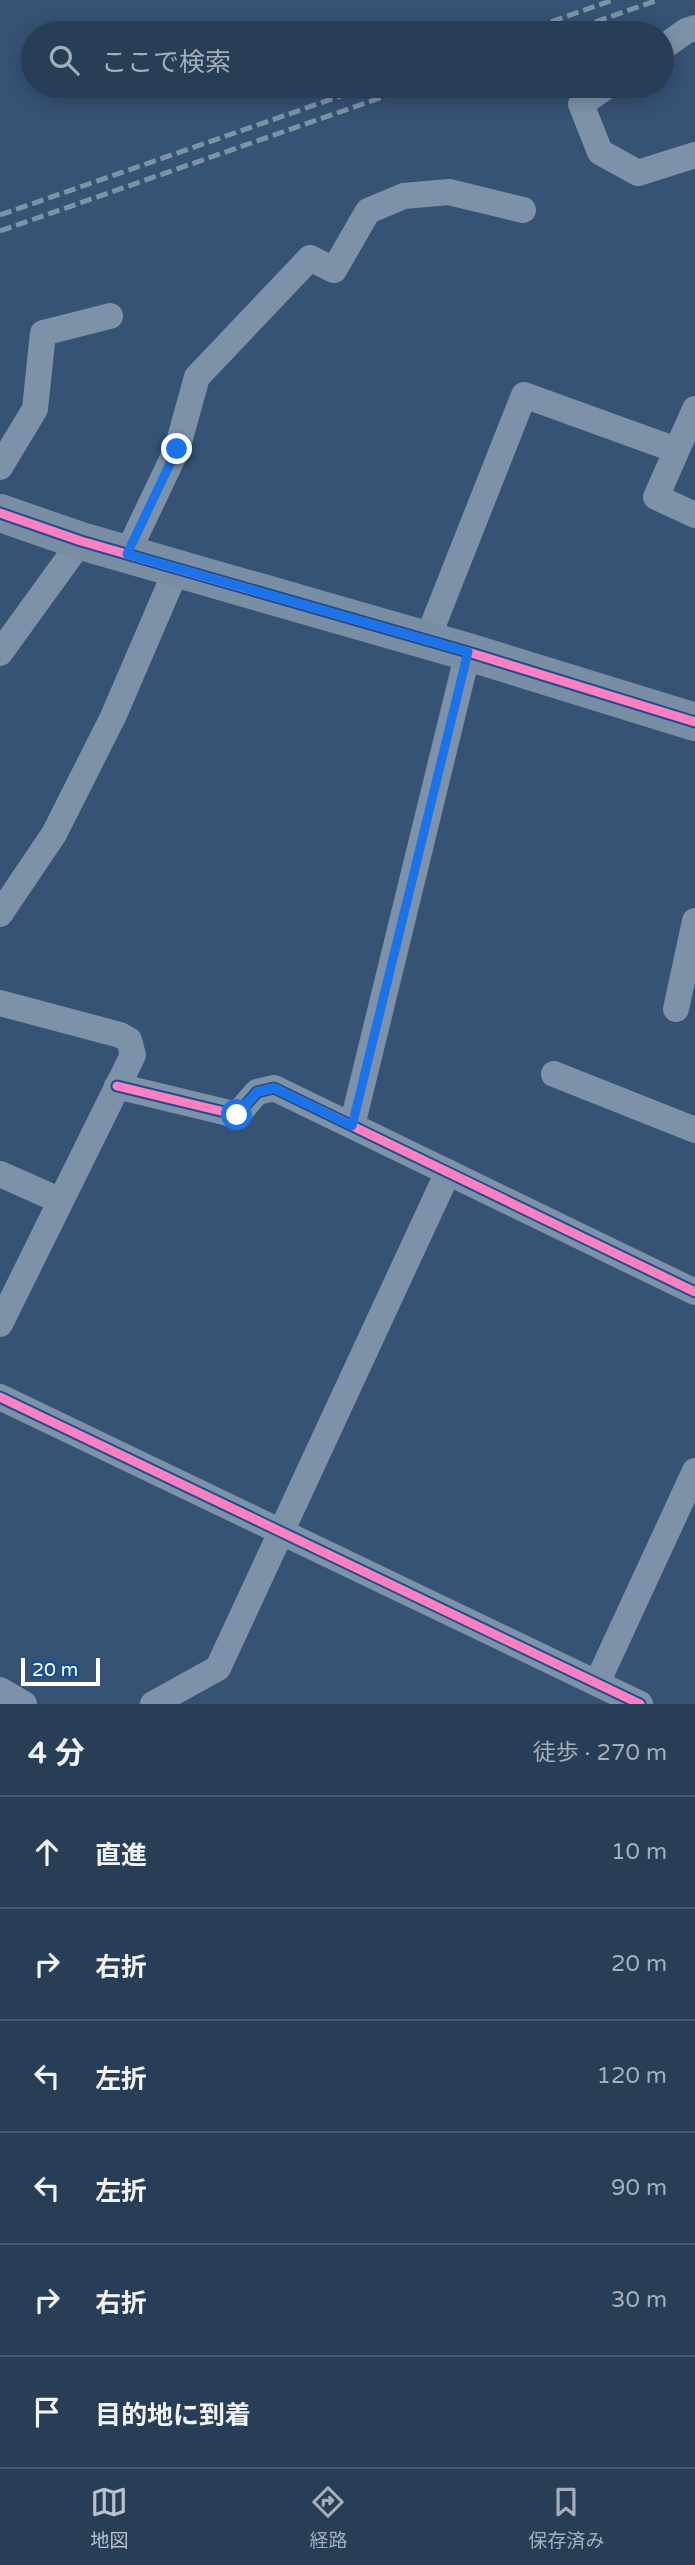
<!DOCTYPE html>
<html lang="ja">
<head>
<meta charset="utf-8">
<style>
  body { margin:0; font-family:"Varela Round","Noto Sans JP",sans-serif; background:#344961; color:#f1f3f6 }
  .scale { position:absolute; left:21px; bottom:18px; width:79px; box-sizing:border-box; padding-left:7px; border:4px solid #fff; border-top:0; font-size:19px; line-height:24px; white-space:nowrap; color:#fff; -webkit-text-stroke:5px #1b4f8f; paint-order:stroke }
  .stop { position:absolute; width:21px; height:21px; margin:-16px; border:5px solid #1a73e8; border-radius:50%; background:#fff }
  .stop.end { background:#1a73e8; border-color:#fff; box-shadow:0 2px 7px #0008 }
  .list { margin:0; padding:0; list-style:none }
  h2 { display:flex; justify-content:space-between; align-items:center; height:91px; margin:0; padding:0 28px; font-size:30px }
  h2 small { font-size:23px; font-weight:400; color:#a5aeba }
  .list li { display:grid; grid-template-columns:46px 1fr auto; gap:21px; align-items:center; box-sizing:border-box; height:112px; padding:0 28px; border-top:2px solid #44576d }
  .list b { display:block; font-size:26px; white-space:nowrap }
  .list em { font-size:23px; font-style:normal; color:#a5aeba }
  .icon { flex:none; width:38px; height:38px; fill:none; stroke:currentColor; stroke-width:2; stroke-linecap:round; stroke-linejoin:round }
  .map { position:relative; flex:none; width:695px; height:1704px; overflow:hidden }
  .search { position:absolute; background:#283e57; box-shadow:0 4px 18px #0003; left:21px; right:21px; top:21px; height:77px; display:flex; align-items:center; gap:18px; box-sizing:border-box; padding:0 24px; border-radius:38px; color:#a5aeba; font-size:26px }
  .sheet { height:763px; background:#283e57 }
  nav { display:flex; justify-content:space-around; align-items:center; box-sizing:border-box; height:98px; border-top:2px solid #44576d; background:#283e57; font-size:19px; color:#a5aeba }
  nav a { display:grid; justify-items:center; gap:4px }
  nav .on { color:#b9c2ce }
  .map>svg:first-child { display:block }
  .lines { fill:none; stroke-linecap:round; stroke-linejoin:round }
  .street { stroke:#7d92a8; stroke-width:26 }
  .secondary { stroke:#798da4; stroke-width:38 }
  .rail { stroke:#7e92a7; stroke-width:5; stroke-dasharray:12 5; stroke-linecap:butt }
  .cycleway-casing { stroke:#1b4f8f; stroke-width:13 }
  .cycleway { stroke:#ff80c0; stroke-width:9 }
  .route { stroke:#1a73e8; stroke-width:9 }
</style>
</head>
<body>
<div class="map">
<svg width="695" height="1704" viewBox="0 0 695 1704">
  <rect width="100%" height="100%" fill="#365274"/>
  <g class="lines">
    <path class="street" d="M662,48L686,31L695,28
      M607,86L581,104L600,152L638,173L695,155
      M695,409L656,497L695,515
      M0,467L35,409L43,333L110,316
      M127,554L177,449L197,377L310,258L334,270L368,211L404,196L449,192L523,210
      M427,640L524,395L676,450
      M0,653L81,541
      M0,914L54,834L113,717L177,568
      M0,1003L120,1035L129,1040L133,1055L0,1324
      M676,1009L695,921
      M554,1074L695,1130
      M117,1086L237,1115L257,1092L274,1088L695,1292
      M352,1126L468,652
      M0,1174L61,1201
      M0,1397L640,1704
      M597,1683L695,1471
      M0,1690L24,1704
      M153,1704L218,1668L448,1172"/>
    <path class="secondary" d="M0,513L81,541L468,652L695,722"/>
    <path class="rail" d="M519,33L613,0
      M563,33L658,0
      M0,215L369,86
      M0,231L414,86"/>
    <g class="cycleway-casing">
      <path id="cycleway" d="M0,513L81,541L468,652L695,722
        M117,1086L237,1115L257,1092L274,1088L695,1292
        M0,1397L640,1704"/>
    </g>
    <use href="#cycleway" class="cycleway"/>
  </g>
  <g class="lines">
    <path class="route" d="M177,449L127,554L468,652L352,1126L274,1088L257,1092L237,1115"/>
  </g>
</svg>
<div class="scale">20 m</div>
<div class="stop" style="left:237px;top:1115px"></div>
<div class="stop end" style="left:177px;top:449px"></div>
<div class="search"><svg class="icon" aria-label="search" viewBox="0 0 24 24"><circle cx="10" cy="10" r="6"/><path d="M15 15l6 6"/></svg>ここで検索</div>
</div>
<section class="sheet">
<h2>4 分<small>徒歩 · 270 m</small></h2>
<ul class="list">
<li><svg class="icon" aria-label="ahead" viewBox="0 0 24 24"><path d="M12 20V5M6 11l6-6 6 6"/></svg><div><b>直進</b></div><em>10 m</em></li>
<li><svg class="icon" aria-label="right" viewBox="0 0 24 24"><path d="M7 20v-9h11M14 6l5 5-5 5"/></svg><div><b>右折</b></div><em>20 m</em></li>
<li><svg class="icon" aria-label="left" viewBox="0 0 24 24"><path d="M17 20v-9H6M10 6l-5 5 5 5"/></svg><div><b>左折</b></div><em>120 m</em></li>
<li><svg class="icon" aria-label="left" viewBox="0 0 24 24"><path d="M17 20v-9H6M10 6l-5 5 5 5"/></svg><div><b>左折</b></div><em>90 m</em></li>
<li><svg class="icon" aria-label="right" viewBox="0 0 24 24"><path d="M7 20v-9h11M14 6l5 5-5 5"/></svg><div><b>右折</b></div><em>30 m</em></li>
<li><svg class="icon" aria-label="arrive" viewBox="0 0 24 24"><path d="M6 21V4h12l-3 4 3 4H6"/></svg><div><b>目的地に到着</b></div></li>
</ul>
</section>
<nav>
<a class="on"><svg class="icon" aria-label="map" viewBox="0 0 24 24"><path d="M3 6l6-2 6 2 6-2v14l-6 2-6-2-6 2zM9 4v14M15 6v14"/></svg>地図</a>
<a><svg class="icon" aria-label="directions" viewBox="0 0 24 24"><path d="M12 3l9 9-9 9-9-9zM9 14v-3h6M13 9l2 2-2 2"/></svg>経路</a>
<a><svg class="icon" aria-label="saved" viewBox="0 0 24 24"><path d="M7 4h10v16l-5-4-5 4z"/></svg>保存済み</a>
</nav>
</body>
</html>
